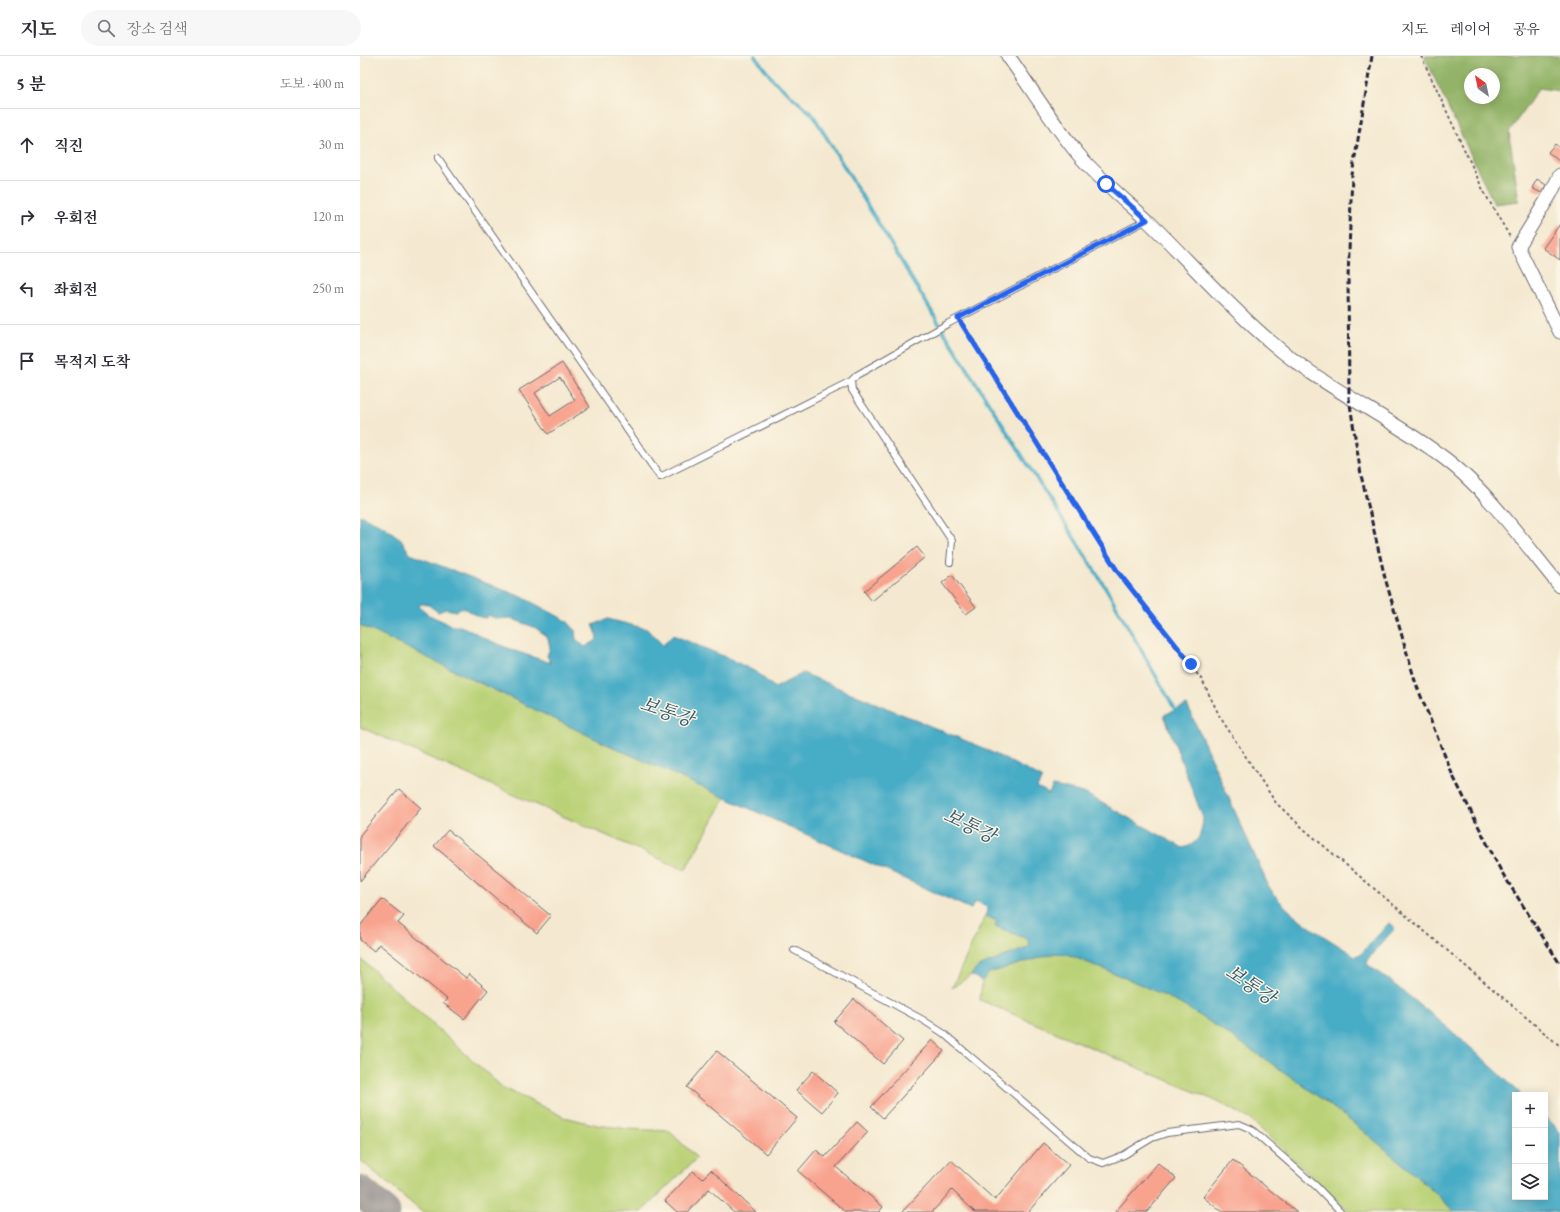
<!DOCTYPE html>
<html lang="ko">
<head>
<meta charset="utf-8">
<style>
  body { margin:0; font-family:"EB Garamond","Noto Serif KR",serif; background:#f7f7f7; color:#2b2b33 }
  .controls { position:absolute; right:12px; bottom:12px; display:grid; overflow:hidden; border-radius:0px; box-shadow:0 2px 10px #0003 }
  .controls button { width:36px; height:36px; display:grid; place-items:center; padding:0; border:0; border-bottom:1px solid #e1e1e2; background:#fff; color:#2b2b33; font:20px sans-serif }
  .compass { position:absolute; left:1104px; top:12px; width:36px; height:36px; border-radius:50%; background:#fff; box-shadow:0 2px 10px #0003; rotate:327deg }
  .stop { position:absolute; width:12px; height:12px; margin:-9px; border:3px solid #2563eb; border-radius:50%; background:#fff }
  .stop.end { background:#2563eb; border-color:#fff; box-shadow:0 1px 4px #0008 }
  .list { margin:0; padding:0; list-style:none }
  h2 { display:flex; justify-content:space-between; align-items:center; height:52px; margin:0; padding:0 16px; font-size:17px }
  h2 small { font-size:13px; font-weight:400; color:#7c7c81 }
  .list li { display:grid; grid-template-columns:26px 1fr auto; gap:12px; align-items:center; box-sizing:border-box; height:72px; padding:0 16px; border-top:1px solid #e1e1e2 }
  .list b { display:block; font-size:15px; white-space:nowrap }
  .list em { font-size:13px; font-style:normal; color:#7c7c81 }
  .icon { flex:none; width:22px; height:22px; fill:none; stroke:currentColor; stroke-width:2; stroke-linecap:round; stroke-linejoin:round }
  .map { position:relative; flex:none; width:1200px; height:1156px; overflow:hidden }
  header { display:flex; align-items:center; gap:24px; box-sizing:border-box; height:56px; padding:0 20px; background:#fff; border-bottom:1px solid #e1e1e2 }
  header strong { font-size:19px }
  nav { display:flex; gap:22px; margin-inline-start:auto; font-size:14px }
  .search { width:280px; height:36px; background:#f7f7f7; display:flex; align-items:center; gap:10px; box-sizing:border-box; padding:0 14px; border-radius:22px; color:#7c7c81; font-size:15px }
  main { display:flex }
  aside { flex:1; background:#fff }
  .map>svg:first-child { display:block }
  .green { fill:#bad277; stroke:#6e7a59 }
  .forest { fill:#93b468; stroke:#5a6b52; fill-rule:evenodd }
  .water { fill:#46acc6; stroke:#346780; fill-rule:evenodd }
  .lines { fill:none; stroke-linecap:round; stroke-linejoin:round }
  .stream { stroke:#46acc6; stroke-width:3.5 }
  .taxiway { stroke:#8b8686; stroke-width:31 }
  .building { fill:#f8a38e; fill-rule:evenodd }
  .lane-casing { stroke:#6c686f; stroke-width:8 }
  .street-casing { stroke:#6c686f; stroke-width:15 }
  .path { stroke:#6c686f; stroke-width:2; stroke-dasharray:3 3; stroke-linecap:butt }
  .lane { stroke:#fff; stroke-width:6 }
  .street { stroke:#fff; stroke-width:13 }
  .rail { stroke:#22223b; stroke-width:3; stroke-dasharray:6 3; stroke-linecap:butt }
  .route { stroke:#2563eb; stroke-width:5 }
  .labels { text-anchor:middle; stroke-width:3; stroke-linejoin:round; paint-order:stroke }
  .water-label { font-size:19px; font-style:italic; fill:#305973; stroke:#fcf5e5 }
</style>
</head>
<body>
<header>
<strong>지도</strong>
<div class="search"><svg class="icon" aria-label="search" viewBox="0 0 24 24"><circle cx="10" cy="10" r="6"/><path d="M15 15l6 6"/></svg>장소 검색</div>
<nav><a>지도</a><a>레이어</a><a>공유</a></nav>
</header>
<main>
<aside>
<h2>5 분<small>도보 · 400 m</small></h2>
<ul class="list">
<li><svg class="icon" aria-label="ahead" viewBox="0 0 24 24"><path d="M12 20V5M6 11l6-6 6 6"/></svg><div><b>직진</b></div><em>30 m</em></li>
<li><svg class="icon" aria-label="right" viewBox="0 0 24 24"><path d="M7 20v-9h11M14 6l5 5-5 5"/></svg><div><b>우회전</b></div><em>120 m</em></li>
<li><svg class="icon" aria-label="left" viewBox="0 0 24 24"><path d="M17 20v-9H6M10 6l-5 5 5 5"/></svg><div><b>좌회전</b></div><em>250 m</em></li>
<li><svg class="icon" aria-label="arrive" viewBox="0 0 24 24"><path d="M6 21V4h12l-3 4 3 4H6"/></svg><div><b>목적지 도착</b></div></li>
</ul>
</aside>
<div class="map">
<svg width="1200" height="1156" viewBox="0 0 1200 1156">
  <rect width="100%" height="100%" fill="#fcf5e5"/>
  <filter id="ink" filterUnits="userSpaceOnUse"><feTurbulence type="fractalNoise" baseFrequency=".025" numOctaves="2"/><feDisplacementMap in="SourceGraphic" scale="8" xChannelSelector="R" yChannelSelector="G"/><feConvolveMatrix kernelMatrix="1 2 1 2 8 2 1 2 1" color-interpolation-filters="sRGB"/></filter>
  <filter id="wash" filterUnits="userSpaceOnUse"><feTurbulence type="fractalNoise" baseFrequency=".012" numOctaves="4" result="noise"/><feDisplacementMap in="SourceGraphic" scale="16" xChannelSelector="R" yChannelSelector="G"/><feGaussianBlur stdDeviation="0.9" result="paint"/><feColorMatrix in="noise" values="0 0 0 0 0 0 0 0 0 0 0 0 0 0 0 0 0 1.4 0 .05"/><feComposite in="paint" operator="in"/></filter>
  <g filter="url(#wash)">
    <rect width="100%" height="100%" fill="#f4e9d0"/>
    <path class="green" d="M0,569L242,686L366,741L325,814L0,671Z
      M625,860L637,865L635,870L668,883L670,889L667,892L618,911L611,919L592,932Z
      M695,897L707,898C737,911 768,922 797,936C829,951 858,971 887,991C962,1040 1031,1094 1095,1156H989L890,1063L856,1045L620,944L622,925L629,917Z
      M0,902L142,1031L204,1061L237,1069L269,1073L309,1075L337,1102L281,1156H62L0,1104Z"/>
    <path class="forest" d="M1064,0H1200V35L1179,32L1149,76L1159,145L1134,148ZM1110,18H1134V42H1110Z"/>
    <path class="water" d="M0,459L23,470L41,483L50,498L162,541L207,565L215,574L216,583L225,591L237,584L236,576L233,569L248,563L287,573L303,589L313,579L368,602L396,616L415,632L443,617L623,692L682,722L677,732L689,738L693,730L724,737L823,792C839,788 842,777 843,762L804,659L827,649L909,831C929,862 965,880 995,900L1001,898L1029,867L1035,872L1007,904V908C1062,948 1113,992 1162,1039H1155V1141H1185V1061L1200,1076V1156H1095C1031,1094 962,1040 887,991C858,971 829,951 797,936C768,922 737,911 707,898L695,897L629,917L622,925L611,919L618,911L667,892L670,889L667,883L635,870L637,865L625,860L628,852L616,845L611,853L242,686L0,569ZM60,548H67L78,556L86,553L96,555L101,552C111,553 115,562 126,562L128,559L137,563L150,562L176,572L188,582L190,592L187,600L191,607L155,595L124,582L112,575L100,570H93L69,559L59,550Z"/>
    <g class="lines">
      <path class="stream" d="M395,0L413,24L453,59L584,276L747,534L817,657"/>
      <path class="taxiway" d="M0,1135L25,1156"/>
    </g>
    <g id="blocks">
      <path class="building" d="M1195,88L1200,92V106L1188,96Z
        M1177,123L1186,129L1181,137L1172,132Z
        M1200,168V204L1183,192Z
        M202,307L230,351L188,378L159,334ZM200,321L215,344L190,360L175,337Z
        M557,491L565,501L512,545L504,535Z
        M592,519L616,551L606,558L582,527Z
        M39,733L61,752L0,825V779Z
        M88,774L191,860L177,877L74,790Z
        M22,843L44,860L38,867L106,922L109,918L128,934L104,963L83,947L87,943L19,888L14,895L0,884V870Z
        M494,943L543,985L523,1008L474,966Z
        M572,984L584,995L523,1062L511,1051Z
        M357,995L437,1062L406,1098L327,1031Z
        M453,1015L478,1037L462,1056L436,1034Z
        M497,1066L508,1076L476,1111L523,1151L519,1156H486L438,1115L456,1094L465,1101Z
        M683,1087L709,1109L668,1156H615L592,1134L572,1156H542L591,1104L635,1144Z
        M873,1104L937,1156H862L843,1141Z
        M798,1107L816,1122L787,1156H755Z
        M351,1114L396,1156H374L349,1133L328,1156H317L305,1145L333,1115L342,1123Z"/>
    </g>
  </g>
  <g filter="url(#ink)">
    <use href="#blocks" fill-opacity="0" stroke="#6c686f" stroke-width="1"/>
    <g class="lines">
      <g class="lane-casing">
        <path id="lane" d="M78,102L300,421L491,325
          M590,506L592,485L492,334L491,325L497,319L589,267L787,164
          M434,894L563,964L583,977L729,1102L743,1107L764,1099L792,1082L807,1077L879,1068L891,1073L957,1131L981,1156"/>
      </g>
      <g class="street-casing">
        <path id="street" d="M648,0C671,32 693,68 718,98C739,123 764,143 788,165C829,205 868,250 912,287C963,331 1026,359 1080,399C1124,430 1165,488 1200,530
          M1200,119L1191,137L1158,191L1200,276"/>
      </g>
      <path class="path" d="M1061,0L1124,136L1150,181
        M603,268L758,516L842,624L860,661L916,747L945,774L1200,990"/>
      <use href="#lane" class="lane"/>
      <use href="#street" class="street"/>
      <path class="rail" d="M1012,0L992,119L988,221L989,342L1001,419L1025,522L1056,628L1093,720L1141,815L1200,908"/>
    </g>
  </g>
  <g class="lines" filter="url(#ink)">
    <path class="route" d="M746,128L787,164L598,262L758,516L831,608"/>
  </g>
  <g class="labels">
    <g class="water-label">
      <text transform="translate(307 655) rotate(19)" y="7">보통강</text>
      <text transform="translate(610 769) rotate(26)" y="7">보통강</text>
      <text transform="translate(891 928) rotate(34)" y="7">보통강</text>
    </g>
  </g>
</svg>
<div class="controls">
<button>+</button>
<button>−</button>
<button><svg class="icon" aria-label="layers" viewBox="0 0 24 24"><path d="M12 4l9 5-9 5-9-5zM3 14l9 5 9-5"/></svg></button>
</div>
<svg class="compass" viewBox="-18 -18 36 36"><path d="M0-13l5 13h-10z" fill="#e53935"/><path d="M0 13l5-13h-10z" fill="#7c7c81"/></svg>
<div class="stop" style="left:746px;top:128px"></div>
<div class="stop end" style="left:831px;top:608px"></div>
</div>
</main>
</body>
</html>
